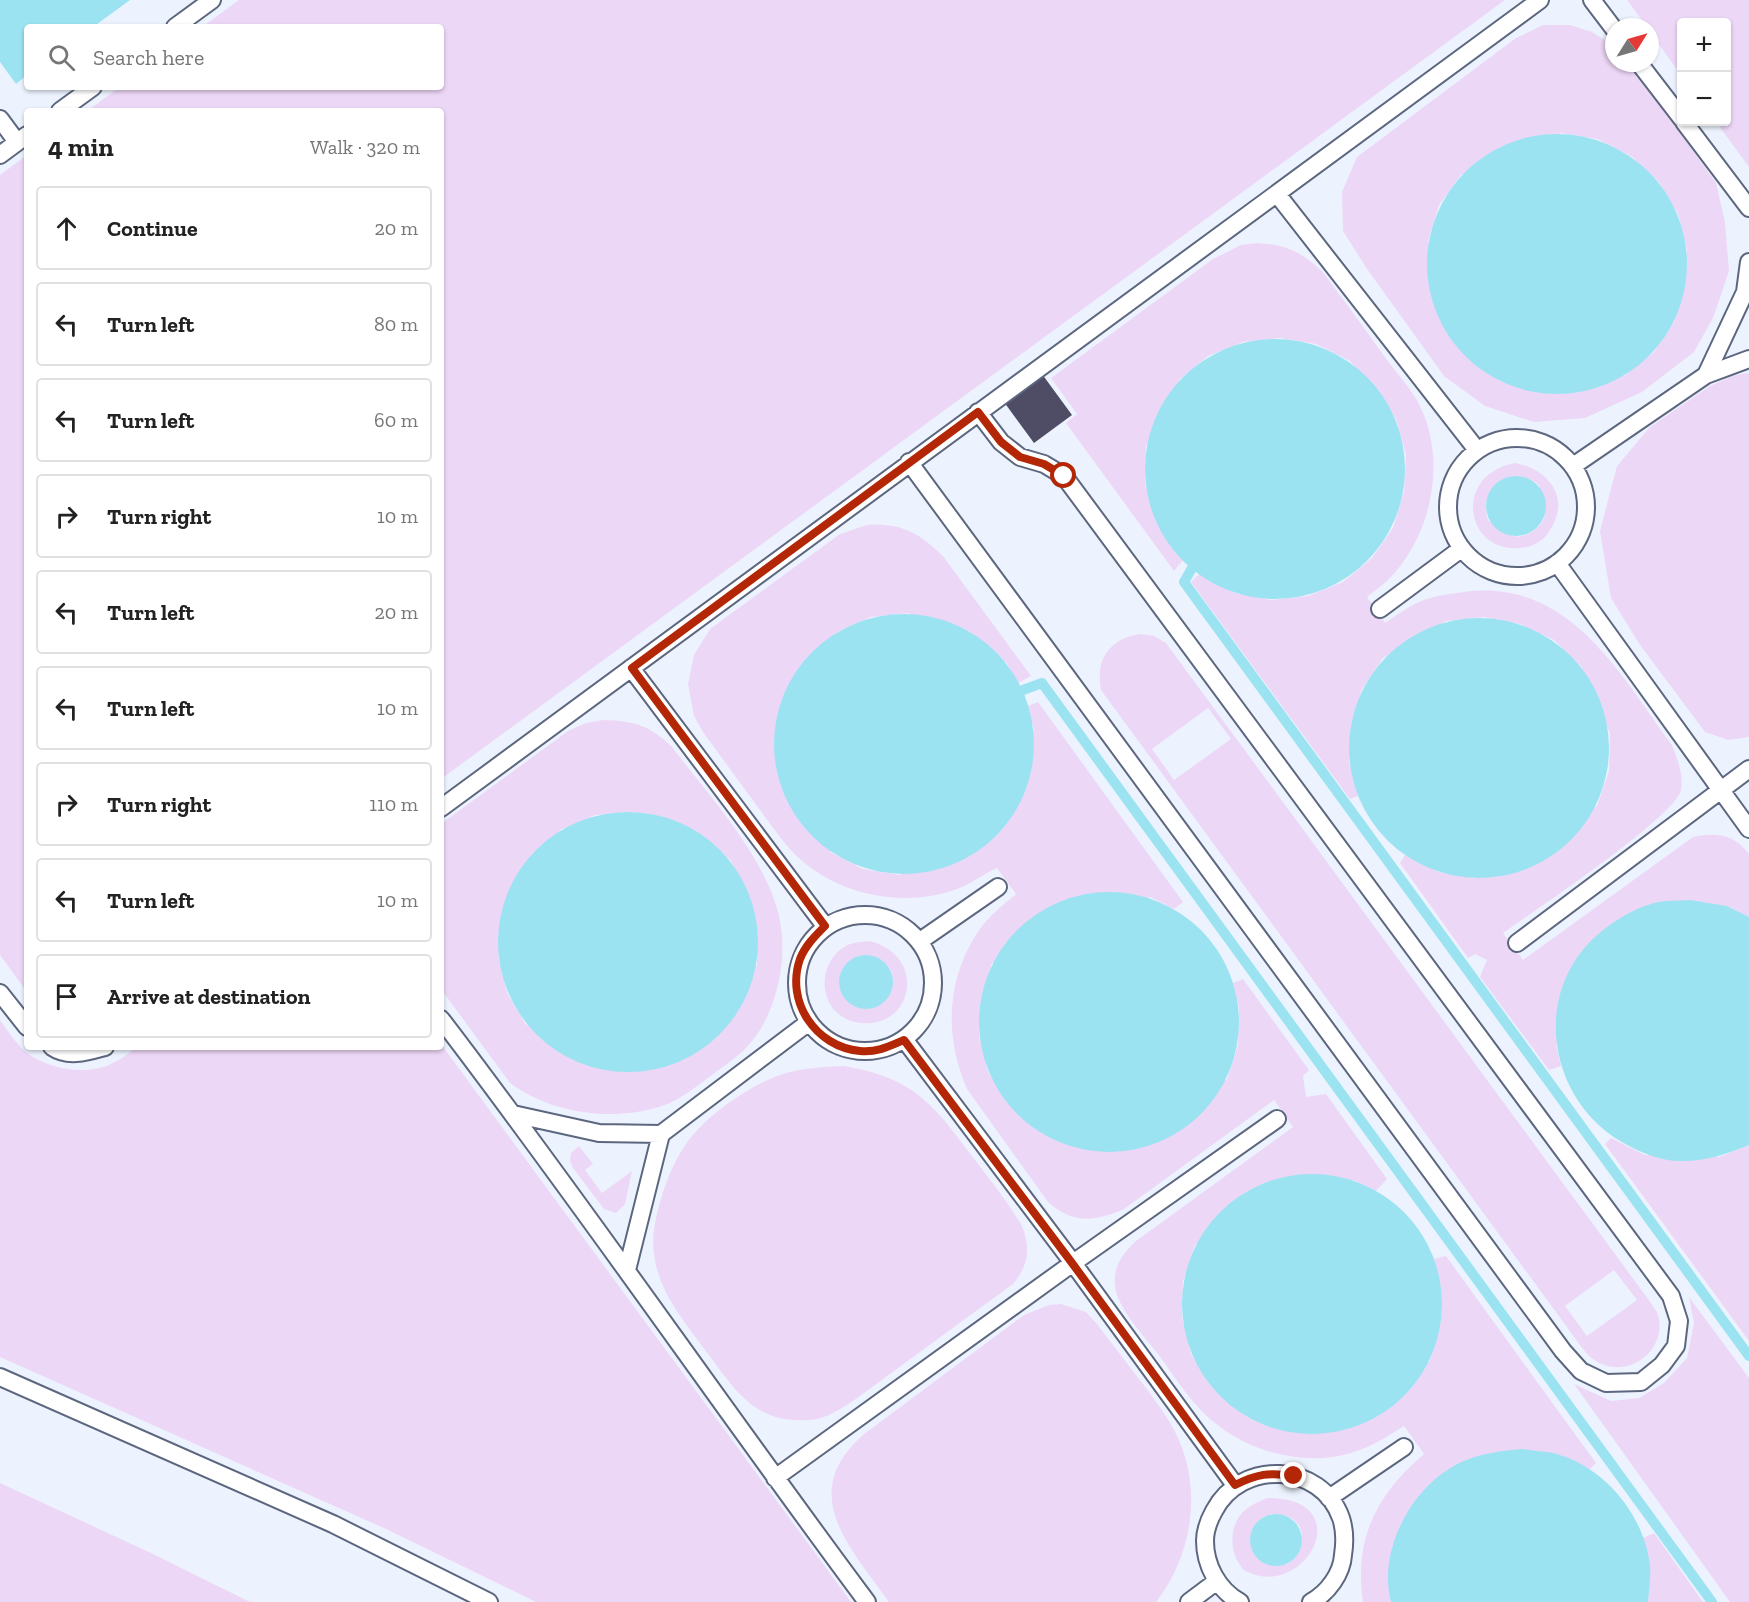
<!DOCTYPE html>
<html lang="en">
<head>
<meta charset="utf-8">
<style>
  body { margin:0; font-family:"Zilla Slab",serif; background:#f6f6f6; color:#222 }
  .controls { position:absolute; right:18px; top:18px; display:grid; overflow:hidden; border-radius:6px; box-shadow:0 2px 4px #0004 }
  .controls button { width:54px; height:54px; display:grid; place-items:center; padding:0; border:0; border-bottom:2px solid #e0e0e0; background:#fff; color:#222; font:30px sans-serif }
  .compass { position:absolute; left:1605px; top:18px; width:54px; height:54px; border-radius:50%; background:#fff; box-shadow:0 2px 4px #0004; rotate:53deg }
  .stop { position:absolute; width:18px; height:18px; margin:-14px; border:4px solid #b32707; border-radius:50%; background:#fff }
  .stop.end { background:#b32707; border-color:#fff; box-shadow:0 2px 6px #0008 }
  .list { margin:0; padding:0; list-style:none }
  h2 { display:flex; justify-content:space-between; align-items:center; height:78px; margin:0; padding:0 24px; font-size:26px }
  h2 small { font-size:20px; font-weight:400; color:#767676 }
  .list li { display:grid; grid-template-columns:39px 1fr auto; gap:18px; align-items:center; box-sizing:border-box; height:84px; margin:0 12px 12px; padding:0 12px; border:2px solid #e0e0e0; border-radius:6px }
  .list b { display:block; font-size:22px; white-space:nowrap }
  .list em { font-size:20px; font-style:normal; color:#767676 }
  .icon { flex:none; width:33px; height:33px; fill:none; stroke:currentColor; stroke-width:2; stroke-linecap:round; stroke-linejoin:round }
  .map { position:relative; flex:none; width:1749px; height:1602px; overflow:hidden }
  .search { position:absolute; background:#fff; box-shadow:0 2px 4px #0004; left:24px; top:24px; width:420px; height:66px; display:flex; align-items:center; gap:15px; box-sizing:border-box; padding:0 21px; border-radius:6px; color:#767676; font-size:22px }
  .panel { position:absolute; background:#fff; box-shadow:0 2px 4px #0004; left:24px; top:108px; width:420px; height:942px; border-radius:6px }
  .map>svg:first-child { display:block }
  .green { fill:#edd7f7; fill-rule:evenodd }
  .water { fill:#9ce3f2 }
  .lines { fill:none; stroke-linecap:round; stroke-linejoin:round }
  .stream { stroke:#9ce3f2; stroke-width:10 }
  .building { fill:#4f4c65 }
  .service-casing { stroke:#5c677f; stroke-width:20 }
  .service { stroke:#fff; stroke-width:16 }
  .route { stroke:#b32707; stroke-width:8 }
</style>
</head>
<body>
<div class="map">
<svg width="1749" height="1602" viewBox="0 0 1749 1602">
  <rect width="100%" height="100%" fill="#edf3fe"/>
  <path class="green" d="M239,0H1505L441,779V111H87L120,87H441V27H202Z
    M1627,0H1749V167L1716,122H1726V22H1682L1681,75L1650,32V27H1647Z
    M1543,25H1570L1592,32L1611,44L1614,48V63H1626L1673,123L1716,183L1725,222L1729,271L1713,318L1694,352L1642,392L1585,418L1534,422L1485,406L1444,376L1367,269L1343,231L1342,192L1357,157L1516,38ZM1561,133L1597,139L1631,156L1658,181L1678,214L1687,249L1674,322L1653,353L1624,376L1428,241L1439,205L1461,175Z
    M27,155V992L0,955V175Z
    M1257,243C1288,245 1299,251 1322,271C1344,301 1366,330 1387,360C1396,372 1407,384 1415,397C1449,453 1434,534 1388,580C1382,586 1374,591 1367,597L1385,623C1397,615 1410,605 1424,600C1437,595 1451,594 1464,592C1569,578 1619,673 1672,745C1677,758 1684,775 1681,790C1675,817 1533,912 1503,933L1523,960L1693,837C1715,832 1735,834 1749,854V917L1727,906L1556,1044L1561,1066L1549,1070L1480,977L1487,960L1475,954L1468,958L1400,863L1405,855L1439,872L1475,878L1597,806L1609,771L1610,733L1581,666L1554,640L1520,624L1484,617L1446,621L1383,658L1362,689L1351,724L1349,762L1358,796L1350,799L1191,582L1199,574L1235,593L1271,600L1308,596L1343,582L1372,558L1393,528L1404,492L1406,455L1396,419L1350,361L1316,344L1280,338L1243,342L1208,356L1180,379L1146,446L1145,483L1155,519L1174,551L1183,560L1174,571L1066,423L1077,414L1051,378L1213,259L1241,245Z
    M1749,373V737L1728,740L1705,732L1640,645L1611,598L1600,531L1617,466L1650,427L1710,386L1732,376Z
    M1515,463C1549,469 1571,498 1550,530C1544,541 1533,547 1520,548C1464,553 1453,474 1515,463ZM1511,476C1523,476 1530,478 1539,485C1541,494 1545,505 1545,513C1545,526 1526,539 1513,536C1508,534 1493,525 1489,521C1485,516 1486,508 1486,502Z
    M867,525C902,523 918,532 943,556L1031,676L1018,683L1006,662L908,613L871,617L837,632L830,852L863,869L900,875L1034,730L1028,706L1038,702L1183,902L1174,909L1150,897L992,963L981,999L979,1036L988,1072L1008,1104L1227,1080L1238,1045L1239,1008L1233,983L1243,979L1309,1070L1303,1076L1306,1097L1326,1094L1387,1179L1376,1191L1353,1180L1195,1245L1183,1281L1182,1318L1191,1354L1211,1386L1429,1362C1444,1319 1446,1303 1434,1259L1446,1256L1596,1463L1589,1470L1560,1455L1389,1593L1391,1602H1363C1354,1538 1376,1495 1424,1454L1404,1426C1387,1437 1371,1447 1351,1453C1308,1466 1256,1454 1220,1427C1194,1408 1177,1380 1158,1354C1145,1337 1116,1307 1115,1285C1113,1266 1123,1253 1136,1241L1293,1127L1274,1100L1124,1209C1095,1222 1072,1224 1048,1202L967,1089C944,1036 946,979 979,930C989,916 1003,905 1016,894L997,868C983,874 971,884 957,889C905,908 842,896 801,860C785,846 773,827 760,810C741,784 722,758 703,732L694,716L688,684L694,655L710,629L840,534Z
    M1141,634L1154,636L1166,643L1651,1303C1653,1307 1657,1311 1658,1315C1668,1353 1624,1382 1593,1359C1588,1356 1584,1350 1580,1345L1101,690C1095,659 1110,638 1141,634ZM1208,708L1231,739L1174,780L1152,749ZM1614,1270L1637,1300L1587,1336L1565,1306Z
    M603,720C634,721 650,725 672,747C710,797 773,865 781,927C787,968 774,1021 744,1050C735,1059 722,1067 712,1075C697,1086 680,1100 662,1106C613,1122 552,1114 510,1083L441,989V824L568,731L586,723ZM632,812L702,835L730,860L748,892L757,928V966L526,1025L507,993L498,956L560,830L595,815Z
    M870,941C930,957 912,1034 855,1022C845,1020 835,1013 830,1004C819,985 825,959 844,947C852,942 861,942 870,941ZM854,958L887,965L892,973L893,982L839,987L842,970Z
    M0,1020C8,1031 16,1044 27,1053C50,1070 88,1076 113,1063C122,1059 130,1052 137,1047H441V1044L851,1602H536L386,1529L0,1357Z
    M844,1066C915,1078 934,1105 975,1160C991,1181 1007,1201 1021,1224C1031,1247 1029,1265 1013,1284L853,1401C845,1406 837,1411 829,1415C818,1420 805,1421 793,1420C747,1417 728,1379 702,1346C681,1317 659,1291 654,1255C651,1233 657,1212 663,1192C668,1177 675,1160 684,1147C702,1118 746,1088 777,1076C798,1068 822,1067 844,1066Z
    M1611,1138L1645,1155L1719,1157L1749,1145V1341L1605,1144Z
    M579,1146L593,1164L585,1170L602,1193L632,1171L625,1204L616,1213L604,1209L573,1168L570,1161L571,1153Z
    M1689,1297L1749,1378V1602H1730L1574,1384L1611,1401L1639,1398L1664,1383L1687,1358L1694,1323Z
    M1061,1304L1086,1312L1098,1325C1121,1357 1148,1388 1169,1421C1204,1477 1196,1551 1156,1602H889C850,1547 796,1494 864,1434L1024,1315L1049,1305Z
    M0,1483L151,1553L250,1602H0Z
    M1267,1498C1360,1497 1307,1602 1245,1571C1229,1556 1228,1527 1243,1512C1250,1505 1258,1502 1267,1498ZM1271,1514C1277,1515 1285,1515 1291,1518C1310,1529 1302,1554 1287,1564L1252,1531L1262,1518Z
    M1654,1533L1703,1602H1648L1650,1565L1643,1538Z"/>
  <path class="water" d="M0,0H130L93,27H27V75L16,84L0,62Z
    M1427 264a130 130 0 1 1 260 0a130 130 0 1 1-260 0Z
    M1145 469a130 130 0 1 1 260 0a130 130 0 1 1-260 0Z
    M1486 506a30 30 0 1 1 60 0a30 30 0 1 1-60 0Z
    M774 744a130 130 0 1 1 260 0a130 130 0 1 1-260 0Z
    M1349 748a130 130 0 1 1 260 0a130 130 0 1 1-260 0Z
    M498 942a130 130 0 1 1 260 0a130 130 0 1 1-260 0Z
    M979 1022a130 130 0 1 1 260 0a130 130 0 1 1-260 0Z
    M1690,900L1727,906L1749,917V1145C1727,1154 1707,1161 1683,1161C1666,1162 1646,1155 1631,1147C1548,1107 1527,991 1602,931C1617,919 1635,908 1654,903C1665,900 1678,901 1690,900Z
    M839 982a27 27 0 1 1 54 0a27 27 0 1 1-54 0Z
    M1182 1304a130 130 0 1 1 260 0a130 130 0 1 1-260 0Z
    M1523,1449C1535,1451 1549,1451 1560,1455C1607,1470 1644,1516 1650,1565C1651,1577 1649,1590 1648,1602H1391C1378,1552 1409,1492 1452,1467C1474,1454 1498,1451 1523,1449Z
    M1250 1540a26 26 0 1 1 52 0a26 26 0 1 1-52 0Z"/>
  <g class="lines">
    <path class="stream" d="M1192,568L1184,582L1749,1356
      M1023,690L1042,683L1712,1602"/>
  </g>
  <path class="building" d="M1042,374L1072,415L1034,443L1004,402Z"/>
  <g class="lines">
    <g class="service-casing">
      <path id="service" d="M1592,0L1614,29
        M175,27L212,0
        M1639,63L1682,119
        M60,111L93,87
        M0,119L17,142
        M1684,122L1749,208
        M0,155L27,135
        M1277,194L1477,450
        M1706,375L1749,359
        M1448 507a69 69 0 1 1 138 0a69 69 0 1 1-138 0Z
        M909,462L1563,1351L1581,1371L1606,1383L1641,1382L1662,1365L1676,1346L1679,1321L1671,1296L1064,476L1044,464L1020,457L1001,442L978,412
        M1573,466L1706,375L1745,292L1749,262
        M1557,563L1749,829
        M1380,609L1461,549
        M631,668L825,926
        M441,808L1540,0
        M797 983a68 68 0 1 1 136 0a68 68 0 1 1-136 0Z
        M920,941L998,887
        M1517,943L1749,769
        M0,993L27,1027
        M441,1019C587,1210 723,1409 867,1602
        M904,1039L1073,1263L1235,1485
        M52,1047C68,1058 87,1052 105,1047
        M513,1114L599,1133L661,1134L809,1022
        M627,1270L661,1134
        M0,1377L333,1524L489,1602
        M775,1478L1073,1263L1277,1119
        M1329,1498L1404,1447
        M1189,1602L1217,1581
        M1240,1602C1218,1590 1205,1565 1205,1541C1205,1531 1209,1520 1214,1511C1241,1459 1321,1462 1341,1518C1345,1530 1345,1542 1343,1555C1342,1573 1328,1593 1311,1602"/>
    </g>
    <use href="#service" class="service"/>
  </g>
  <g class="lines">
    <path class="route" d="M1064,476L1044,464L1020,457L1001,442L978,412L632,668L825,926C815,936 805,946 800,959C785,1002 816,1047 860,1051C876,1053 890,1046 904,1040L1072,1263L1235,1485C1257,1474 1269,1472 1294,1476"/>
  </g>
</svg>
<div class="controls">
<button>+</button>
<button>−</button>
</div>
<svg class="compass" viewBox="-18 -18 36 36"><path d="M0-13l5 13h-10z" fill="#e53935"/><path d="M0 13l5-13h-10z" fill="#767676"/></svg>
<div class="stop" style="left:1064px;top:476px"></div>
<div class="stop end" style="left:1294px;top:1476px"></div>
<div class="search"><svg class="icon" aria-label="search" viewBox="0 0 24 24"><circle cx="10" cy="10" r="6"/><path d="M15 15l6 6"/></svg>Search here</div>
<section class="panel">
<h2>4 min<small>Walk · 320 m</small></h2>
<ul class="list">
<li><svg class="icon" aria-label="ahead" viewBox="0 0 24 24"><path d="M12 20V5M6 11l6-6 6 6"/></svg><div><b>Continue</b></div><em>20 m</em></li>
<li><svg class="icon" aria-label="left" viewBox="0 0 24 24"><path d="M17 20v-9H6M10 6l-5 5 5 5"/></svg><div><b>Turn left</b></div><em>80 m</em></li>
<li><svg class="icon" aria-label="left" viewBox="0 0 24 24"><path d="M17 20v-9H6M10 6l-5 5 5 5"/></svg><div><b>Turn left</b></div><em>60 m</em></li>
<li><svg class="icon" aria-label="right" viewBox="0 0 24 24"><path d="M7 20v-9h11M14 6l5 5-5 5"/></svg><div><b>Turn right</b></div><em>10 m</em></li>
<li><svg class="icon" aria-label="left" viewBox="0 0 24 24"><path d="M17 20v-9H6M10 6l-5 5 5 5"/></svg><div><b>Turn left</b></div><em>20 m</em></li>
<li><svg class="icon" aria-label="left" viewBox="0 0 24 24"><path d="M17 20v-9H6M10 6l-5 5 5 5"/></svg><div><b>Turn left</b></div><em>10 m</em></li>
<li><svg class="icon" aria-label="right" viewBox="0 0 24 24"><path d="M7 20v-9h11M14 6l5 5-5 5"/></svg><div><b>Turn right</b></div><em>110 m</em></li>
<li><svg class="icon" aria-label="left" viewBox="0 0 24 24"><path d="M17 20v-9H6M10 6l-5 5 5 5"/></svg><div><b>Turn left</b></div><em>10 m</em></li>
<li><svg class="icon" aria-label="arrive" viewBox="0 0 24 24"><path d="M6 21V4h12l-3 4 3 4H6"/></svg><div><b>Arrive at destination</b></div></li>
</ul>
</section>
</div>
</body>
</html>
